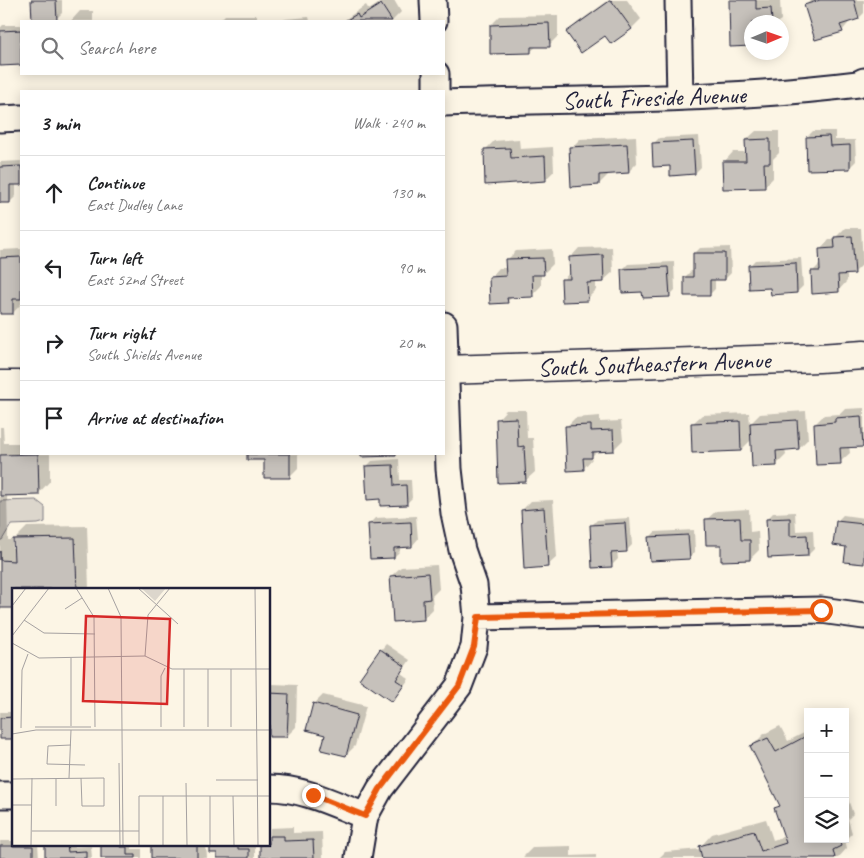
<!DOCTYPE html>
<html lang="en">
<head>
<meta charset="utf-8">
<style>
  body { margin:0; font-family:Caveat,sans-serif; background:#f6f6f6; color:#202124 }
  .controls { position:absolute; right:15px; bottom:15px; display:grid; overflow:hidden; border-radius:0px; box-shadow:0 2px 12px #0003 }
  .controls button { width:45px; height:45px; display:grid; place-items:center; padding:0; border:0; border-bottom:1px solid #e0e0e0; background:#fff; color:#202124; font:25px sans-serif }
  .compass { position:absolute; left:744px; top:15px; width:45px; height:45px; border-radius:50%; background:#fff; box-shadow:0 2px 12px #0003; rotate:88deg }
  .stop { position:absolute; width:15px; height:15px; margin:-11px; border:4px solid #ea580c; border-radius:50%; background:#fff }
  .stop.end { background:#ea580c; border-color:#fff; box-shadow:0 1px 5px #0008 }
  .list { margin:0; padding:0; list-style:none }
  h2 { display:flex; justify-content:space-between; align-items:center; height:65px; margin:0; padding:0 20px; font-size:21px }
  h2 small { font-size:16px; font-weight:400; color:#757577 }
  .list li { display:grid; grid-template-columns:32px 1fr auto; gap:15px; align-items:center; box-sizing:border-box; height:75px; padding:0 20px; border-top:1px solid #e0e0e0 }
  .list b { display:block; font-size:19px; white-space:nowrap }
  .list p { margin:0; font-size:16px; white-space:nowrap; color:#757577 }
  .list em { font-size:16px; font-style:normal; color:#757577 }
  .icon { flex:none; width:28px; height:28px; fill:none; stroke:currentColor; stroke-width:2; stroke-linecap:round; stroke-linejoin:round }
  .map { position:relative; flex:none; width:864px; height:858px; overflow:hidden }
  .search { position:absolute; background:#fff; box-shadow:0 2px 12px #0003; left:20px; top:20px; width:425px; height:55px; display:flex; align-items:center; gap:12px; box-sizing:border-box; padding:0 18px; border-radius:0px; color:#757577; font-size:19px }
  .panel { position:absolute; background:#fff; box-shadow:0 2px 12px #0003; left:20px; top:90px; width:425px; height:365px; border-radius:0px }
  .map>svg:first-child { display:block }
  .green { fill:#dcd6cc; stroke:#7f7c84 }
  .shadow { fill:#0003 }
  .building { fill:#c6c1bb; stroke:#22223b }
  .lines { fill:none; stroke-linecap:round; stroke-linejoin:round }
  .minor-casing { stroke:#22223b; stroke-width:29 }
  .major-casing { stroke:#22223b; stroke-width:31 }
  .minor { stroke:#fcf5e5; stroke-width:25 }
  .major { stroke:#fcf5e5; stroke-width:28 }
  .route { stroke:#ea580c; stroke-width:6 }
  .labels { text-anchor:middle; stroke-width:4; stroke-linejoin:round; paint-order:stroke }
  .street-label { font-size:25px; fill:#22223b; stroke:#fcf5e5 }
  .inset-road { fill:none; stroke:#a5a1a1; stroke-width:1 }
  .view { fill:#d62828; fill-opacity:0.15; stroke:#d62828; stroke-width:2.5 }
  .inset-edge { fill:none; stroke:#22223b; stroke-width:2.5 }
</style>
</head>
<body>
<div class="map">
<svg width="864" height="858" viewBox="0 0 864 858">
  <rect width="100%" height="100%" fill="#fcf5e5"/>
  <filter id="ink" filterUnits="userSpaceOnUse"><feTurbulence type="fractalNoise" baseFrequency=".02" numOctaves="2"/><feDisplacementMap in="SourceGraphic" scale="10" xChannelSelector="R" yChannelSelector="G"/><feConvolveMatrix kernelMatrix="1 2 1 2 8 2 1 2 1" color-interpolation-filters="sRGB"/></filter>
  <g filter="url(#ink)">
    <path class="green" d="M36,500L45,507V522L38,524L11,525L2,540H0V501Z"/>
    <path class="shadow" d="M32,0H62V13L56,19Z
      M384,0H394L401,12L392,21H343L366,5L369,10Z
      M609,0H627L641,19L632,28L611,43L605,34L568,32L577,23Z
      M730,0H780L781,20L778,22H752Z
      M811,0H864V13L859,18L851,20L842,31L806,5Z
      M80,11H93V21H71Z
      M225,15H257V21H219Z
      M558,15V36L549,45L537,46L530,52L491,25L500,16Z
      M309,17L310,21H282L285,19Z
      M3,25H21V63L0,64V28Z
      M756,131H779V153L773,159V178L764,187L724,162L733,152H747L746,140Z
      M813,131H835V140H855L856,161L850,167L807,137Z
      M636,136L637,163L628,172L608,173V175L599,184L571,148L580,139Z
      M699,136L701,167L695,173L671,164L653,144L659,138Z
      M519,139L520,149L553,147L554,171L545,180L485,150L494,141Z
      M21,161V184H16V196L10,202H0V162Z
      M845,228H861L863,264L854,273H847V281L838,291L812,272L821,263L820,250L829,240H836L835,238Z
      M612,247L613,272L603,281H596V290L587,299L563,280L570,272V258L579,248Z
      M730,247L731,273L725,279H715V289L709,295L685,277L691,271H694V254L700,248Z
      M21,249V304L13,313H0V250Z
      M552,249L553,264L544,273L541,274V286L532,295L513,296L507,302L490,278L499,268H507V260L516,251Z
      M801,258L803,286L797,292L771,287L749,266L755,260Z
      M674,262L675,290L669,296L643,291L622,270L628,264Z
      M864,408V444L862,446H849L850,453L840,462L815,424L824,415L840,414L845,409Z
      M506,410H526L527,438H533L535,472L525,481L497,420Z
      M806,411L808,439L799,448L785,449L786,455L777,464L752,439L741,450L694,452L692,424L702,415L749,413L750,424L760,414Z
      M600,416V422L621,421L623,440L613,450H598L592,456V459L583,469L566,427L575,418Z
      M0,427H3L4,443H21V454H50V481L38,494H7L8,540H12V548H15V539L27,527L87,526L89,589H14L0,607Z
      M248,454H298V468L289,477L265,459H248Z
      M399,459L400,480H411L412,498L406,504L381,498L366,467L372,461Z
      M553,500L557,557L547,566L522,510L531,501Z
      M749,509L750,532L758,531L759,550L750,559L722,543L706,520L716,511Z
      M795,512L796,531L813,530L814,549L808,555L767,519L773,513Z
      M843,515L864,518V563L847,546L837,521Z
      M416,516L418,539L412,546H400V551L394,557L369,524L375,518Z
      M630,518L632,545L626,551H617L618,559L612,565L591,526L597,520Z
      M694,530L695,552L689,558L649,538L655,532Z
      M437,565L439,589L432,596L433,609L423,619L391,576L401,567Z
      M386,644L410,660L401,673L409,679L392,701L381,650Z
      M272,684L297,685L296,727L287,736H269V687Z
      M323,695L366,706L355,746L346,755L314,704Z
      M0,712H14V738H0Z
      M780,726L788,741L808,731V839H845V790L853,814L848,819L852,833L845,840L847,848L838,858H659L665,852L701,849L700,847L712,834L766,819L773,840L785,836L776,809L781,804L752,746L764,734Z
      M293,827V833L322,832L323,858H261L269,844L270,828Z
      M0,841H14V844H38L39,858H0Z
      M46,844H73V847L91,846L92,858H55Z
      M102,844H132V849H142V858H103Z
      M152,844H206L207,858H153Z
      M211,844H255V858H218V852Z
      M571,846V856L596,855V858H522L533,847Z"/>
    <path class="building" d="M31,0H56L57,21H32Z
      M611,0L632,29L611,44L605,36L581,53L566,32Z
      M729,0H756V9L771,8L772,22H752V46L730,47Z
      M820,0H854L859,19L840,25L843,32L815,40L804,5Z
      M381,4L392,21H345L357,14L359,18Z
      M549,23L550,47H531V53L490,54V25Z
      M21,30V65L0,66V31Z
      M829,136L830,146L850,145V169L807,170L806,137Z
      M770,139V163H764L765,188L723,189L722,161H746L745,140Z
      M693,141L695,174L670,176V166L653,167L652,143Z
      M627,144L629,173L599,175V185L571,187L569,147Z
      M510,148L511,158L545,156L546,181L485,185L484,149Z
      M21,166V185H10V203H0V167Z
      M852,236L855,274L838,275L839,292L812,294L811,271H820L819,249L835,248L834,237Z
      M693,253H725V280H710V296H684V277H693Z
      M603,255L604,282L587,283L588,301L562,302L561,279H570L569,257Z
      M21,257V299H13V314H0V258Z
      M543,258L544,275H532L533,297L507,298L508,303L490,304L489,277L506,276L505,259Z
      M796,263L797,293L771,295L770,288L749,289L748,265Z
      M668,267L670,297L643,298L642,292L622,293L621,269Z
      M861,416L863,447L840,448L841,464L816,465L814,424L835,422V418Z
      M517,418L518,447L524,446L526,482L498,483L496,419Z
      M797,420L799,449L776,451L777,466L752,467L750,423Z
      M740,421L741,451L692,453L691,423Z
      M591,425V431L613,430L614,451L592,452V458H583L584,470L567,471L565,426Z
      M38,454L39,495L0,496V455Z
      M247,454H290V478H264V460H247Z
      M361,454H396V456L361,457Z
      M393,465L394,486L406,485L407,505L380,506V499L367,500L365,466Z
      M544,508L548,567L524,569L521,510Z
      M740,518L741,540H750V560L721,561V545H706L705,519Z
      M790,518V536L807,535L808,556L768,558L766,519Z
      M836,521L864,524V564L844,562L846,547L833,545Z
      M411,522L412,547L394,548V558L370,559L368,524Z
      M625,523L627,552L611,553L612,567L592,568L590,525Z
      M688,535L690,559L650,561L648,537Z
      M75,538L77,589H14V608H0V551V560L14,561L13,539Z
      M428,573L430,599L423,600L424,620L393,622L390,576Z
      M380,649L405,666L396,680L404,685L392,702L359,679Z
      M269,693L289,694L287,737H269Z
      M313,703L357,715L346,756L321,750L325,735L306,730Z
      M14,717V739H0V718Z
      M808,735V839H839L841,846L833,850L835,858H702L699,846L754,831L761,851L786,843L774,808L780,806L750,746L768,738L776,752Z
      M269,836H284V841L313,840L314,858H260V844H269Z
      M45,844H67L68,852L86,851V858H45Z
      M101,844H120V847H127V855H136V858H101Z
      M151,844H197V858H151Z
      M210,844H238V849H249V858H217V853H210Z
      M0,846H33V858H0Z"/>
    <g class="lines">
      <g class="minor-casing">
        <path id="minor" d="M433,0L434,21
          M678,0L680,97
          M436,74V91
          M444,103C582,99 721,101 858,84L864,81
          M0,119L21,118
          M477,617L821,610L864,616
          M269,788C303,788 334,804 365,816
          M0,795H14
          M358,858L365,816L380,789L459,686L474,647L477,617L474,585L462,550L454,513L449,469L444,325"/>
      </g>
      <g class="major-casing">
        <path id="major" d="M444,370L819,358L864,355
          M0,385H21"/>
      </g>
      <use href="#minor" class="minor"/>
      <use href="#major" class="major"/>
    </g>
  </g>
  <g class="lines" filter="url(#ink)">
    <path class="route" d="M313,795L365,816L380,789L459,686L474,647L478,617L821,610"/>
  </g>
  <g class="labels">
    <g class="street-label">
      <text transform="translate(654 97) rotate(-2)" y="9">South Fireside Avenue</text>
      <text transform="translate(654 363) rotate(-2)" y="9">South Southeastern Avenue</text>
    </g>
  </g>
  <g transform="translate(12 588)">
    <rect width="258" height="258" fill="#fcf5e5"/>
    <path d="M129,0H154L143,13Z" fill="#dcd6cc"/>
    <path class="inset-road" d="M64,0L82,29L83,139M96,0L109,29L111,257M126,0L166,36M243,0L246,257M0,18L14,0M53,21L70,10M12,32L32,45L83,46M0,48L37,0M0,55L27,70L133,68L160,81H258M133,68L136,27L158,0M172,81V139M196,81V139M219,81V139M59,138V70M23,139H79M149,139V88L153,80M9,140L10,82L16,66M0,146L24,142H258M59,157L36,158L35,176L73,177M107,175L108,257M44,190V218M57,190L59,142M0,191L92,190V218H70L69,190M204,192H246M174,195L175,257M151,208V257M198,208V257M221,208L222,257M0,217H20M20,243H127M19,257L20,190M127,257V208H258"/>
    <path class="view" d="M74,28L158,31L155,116L71,113Z"/>
    <rect width="258" height="258" class="inset-edge"/>
  </g>
</svg>
<div class="controls">
<button>+</button>
<button>−</button>
<button><svg class="icon" aria-label="layers" viewBox="0 0 24 24"><path d="M12 4l9 5-9 5-9-5zM3 14l9 5 9-5"/></svg></button>
</div>
<svg class="compass" viewBox="-18 -18 36 36"><path d="M0-13l5 13h-10z" fill="#e53935"/><path d="M0 13l5-13h-10z" fill="#757577"/></svg>
<div class="stop" style="left:821px;top:610px"></div>
<div class="stop end" style="left:313px;top:795px"></div>
<div class="search"><svg class="icon" aria-label="search" viewBox="0 0 24 24"><circle cx="10" cy="10" r="6"/><path d="M15 15l6 6"/></svg>Search here</div>
<section class="panel">
<h2>3 min<small>Walk · 240 m</small></h2>
<ul class="list">
<li><svg class="icon" aria-label="ahead" viewBox="0 0 24 24"><path d="M12 20V5M6 11l6-6 6 6"/></svg><div><b>Continue</b><p>East Dudley Lane</p></div><em>130 m</em></li>
<li><svg class="icon" aria-label="left" viewBox="0 0 24 24"><path d="M17 20v-9H6M10 6l-5 5 5 5"/></svg><div><b>Turn left</b><p>East 52nd Street</p></div><em>90 m</em></li>
<li><svg class="icon" aria-label="right" viewBox="0 0 24 24"><path d="M7 20v-9h11M14 6l5 5-5 5"/></svg><div><b>Turn right</b><p>South Shields Avenue</p></div><em>20 m</em></li>
<li><svg class="icon" aria-label="arrive" viewBox="0 0 24 24"><path d="M6 21V4h12l-3 4 3 4H6"/></svg><div><b>Arrive at destination</b></div></li>
</ul>
</section>
</div>
</body>
</html>
